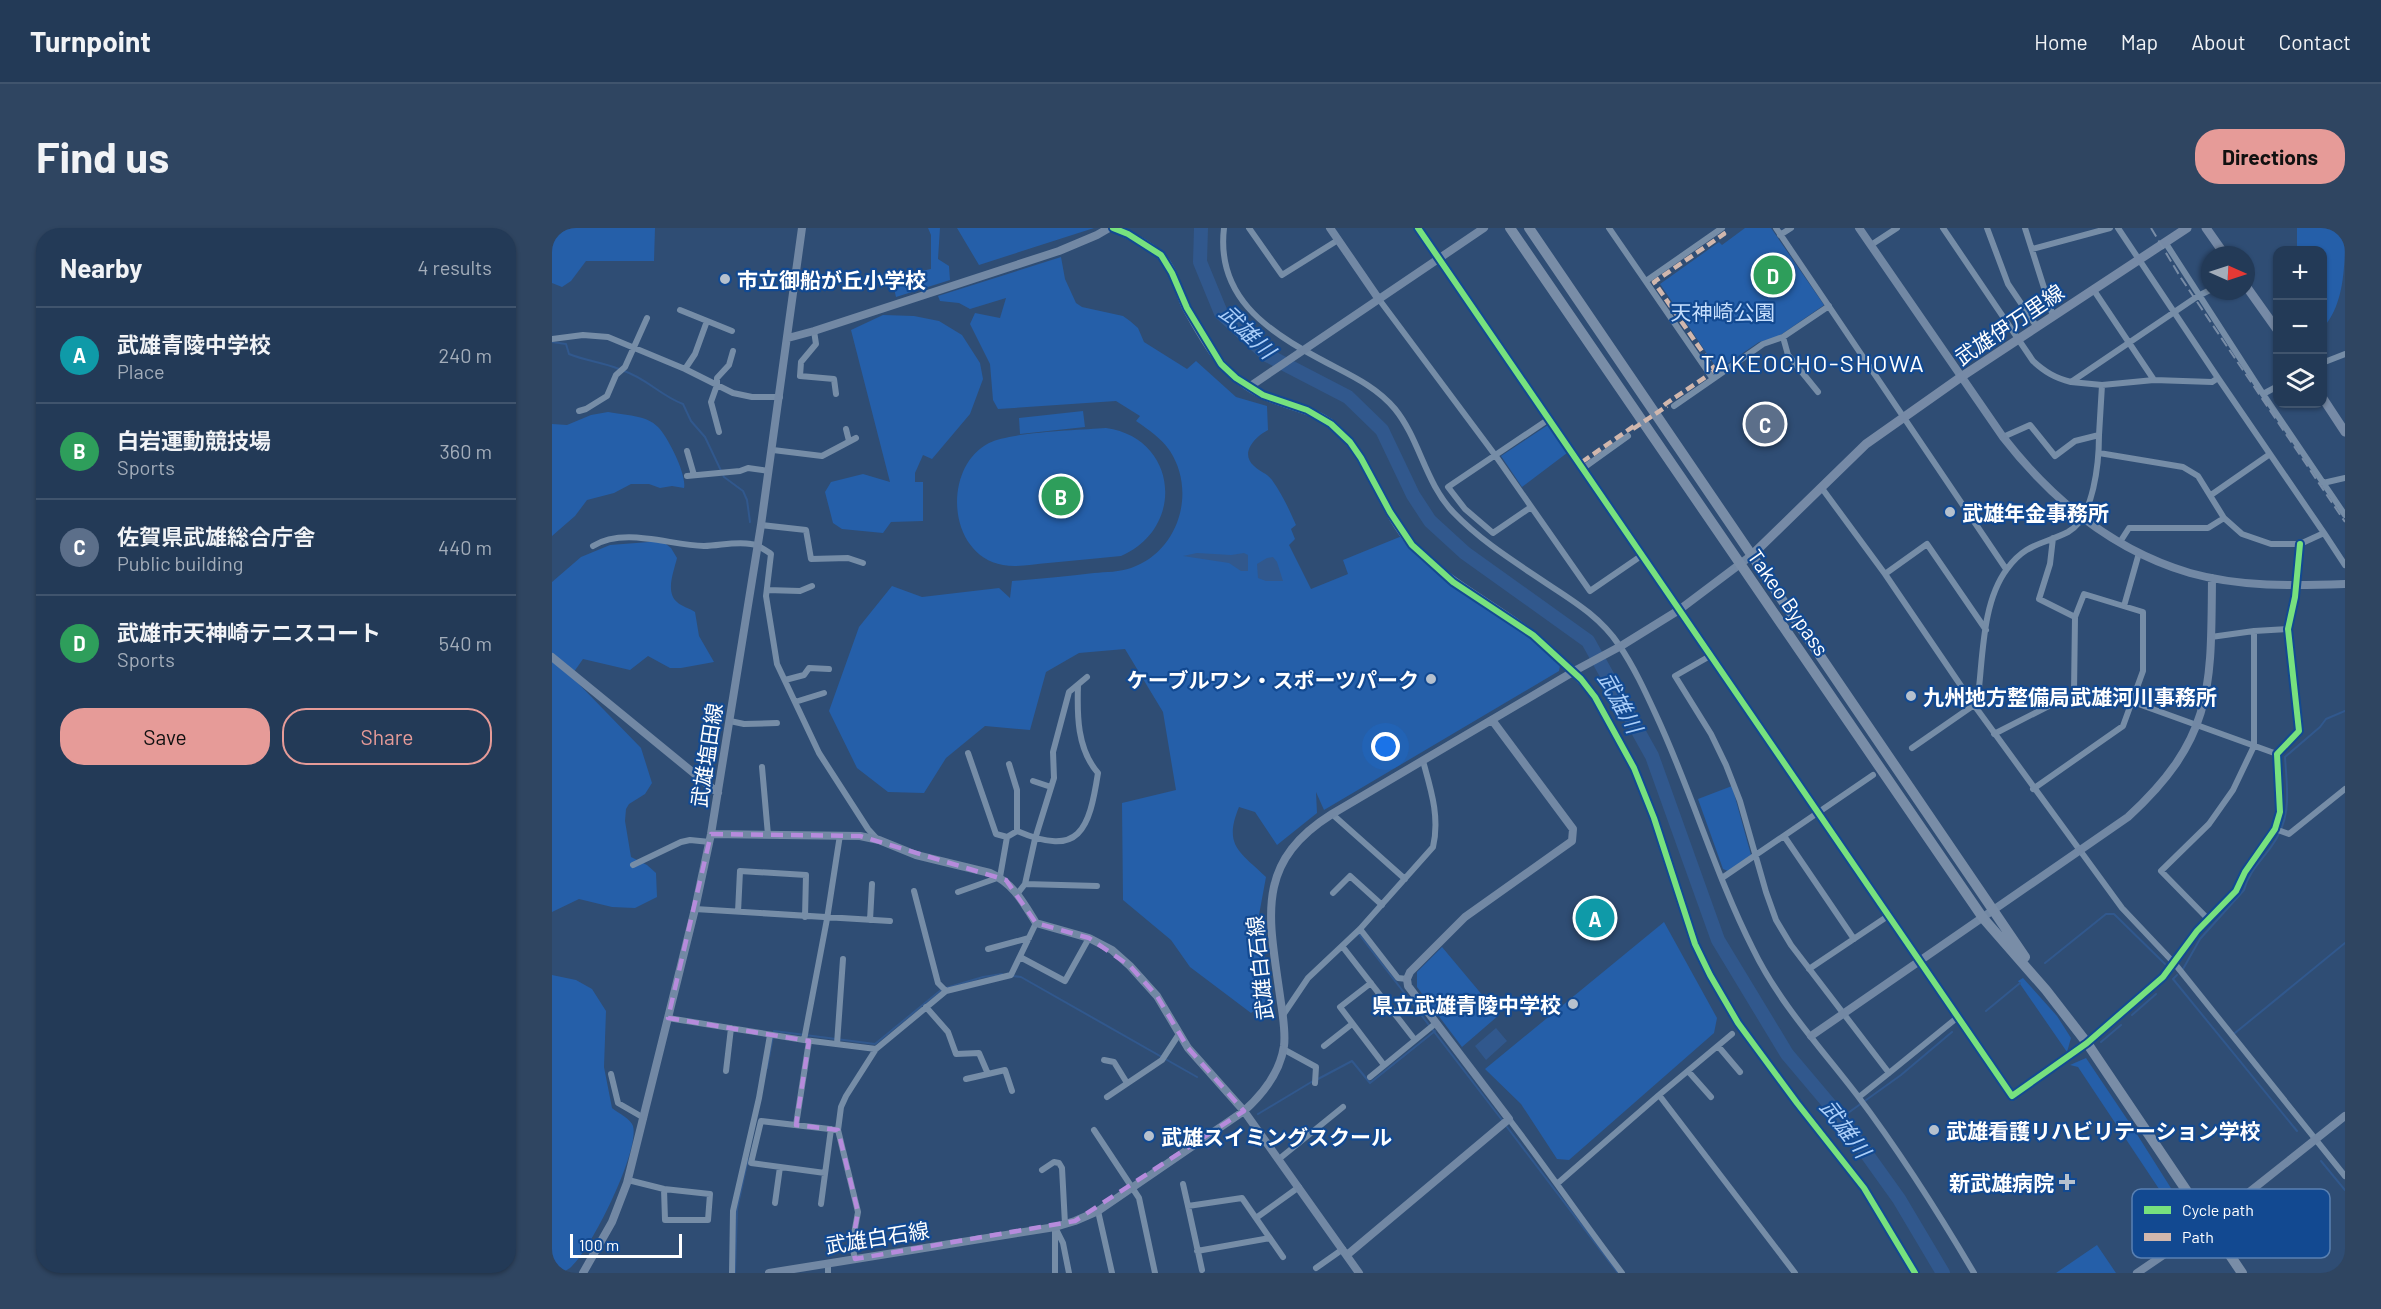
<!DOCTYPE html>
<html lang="en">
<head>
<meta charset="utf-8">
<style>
  :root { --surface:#233a57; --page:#2f4561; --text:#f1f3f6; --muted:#a3adba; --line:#40546d; --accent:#e69b98 }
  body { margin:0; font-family:Barlow,"Noto Sans JP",sans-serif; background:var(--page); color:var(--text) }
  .controls { position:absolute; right:18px; top:18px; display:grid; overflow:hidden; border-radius:12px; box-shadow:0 2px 4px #0004 }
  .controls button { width:54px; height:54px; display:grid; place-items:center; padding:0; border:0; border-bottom:2px solid var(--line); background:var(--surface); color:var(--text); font:30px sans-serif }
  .compass { position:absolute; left:1649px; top:18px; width:54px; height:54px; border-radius:50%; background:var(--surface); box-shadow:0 2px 4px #0004; rotate:93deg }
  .scale { position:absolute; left:18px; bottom:15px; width:112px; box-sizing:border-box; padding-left:6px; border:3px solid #fff; border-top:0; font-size:16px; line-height:21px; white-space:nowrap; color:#fff; -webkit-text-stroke:4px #124991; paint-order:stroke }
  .you { position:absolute; left:834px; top:519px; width:21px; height:21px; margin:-15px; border:4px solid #fff; border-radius:50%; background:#1a73e8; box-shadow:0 0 0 9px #1a73e833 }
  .badge { display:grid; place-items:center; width:39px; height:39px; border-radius:50%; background:var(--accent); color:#fff; font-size:20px; font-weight:700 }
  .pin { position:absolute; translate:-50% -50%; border:3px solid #fff; box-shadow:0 2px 6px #0006 }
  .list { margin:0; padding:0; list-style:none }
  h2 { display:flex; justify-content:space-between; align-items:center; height:78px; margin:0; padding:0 24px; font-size:26px }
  h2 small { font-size:20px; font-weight:400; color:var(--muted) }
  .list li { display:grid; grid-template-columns:39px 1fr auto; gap:18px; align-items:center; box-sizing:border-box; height:96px; padding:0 24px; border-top:2px solid var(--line) }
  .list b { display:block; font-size:22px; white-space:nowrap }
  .list p { margin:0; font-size:20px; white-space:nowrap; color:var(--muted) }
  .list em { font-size:20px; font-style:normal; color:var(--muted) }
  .actions { display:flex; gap:12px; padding:18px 24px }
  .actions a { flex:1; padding:14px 0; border:2px solid var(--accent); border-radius:24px; text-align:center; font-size:21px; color:var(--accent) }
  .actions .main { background:var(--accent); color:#111 }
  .icon { flex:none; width:33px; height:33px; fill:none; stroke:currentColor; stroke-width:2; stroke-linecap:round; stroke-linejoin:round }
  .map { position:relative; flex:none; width:1793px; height:1045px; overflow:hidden; border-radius:24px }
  header { display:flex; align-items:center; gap:36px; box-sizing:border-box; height:84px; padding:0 30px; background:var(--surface); border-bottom:2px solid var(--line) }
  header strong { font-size:28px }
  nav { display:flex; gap:33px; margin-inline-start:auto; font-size:21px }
  .intro { display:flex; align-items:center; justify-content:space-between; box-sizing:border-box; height:144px; padding:0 36px }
  h1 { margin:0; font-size:42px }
  .button { padding:15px 27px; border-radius:24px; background:var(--accent); color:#111; font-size:21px; font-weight:700 }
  main { display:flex; gap:36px; padding:0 36px }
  aside { flex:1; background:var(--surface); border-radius:24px; box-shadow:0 2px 4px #0004 }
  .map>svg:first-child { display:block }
  .green { fill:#255fa9 }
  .water { fill:#31588d }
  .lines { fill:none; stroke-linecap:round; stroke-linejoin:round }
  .stream { stroke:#31588d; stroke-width:2 }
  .river { stroke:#31588d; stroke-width:14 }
  .street-tunnel { stroke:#4e6889; stroke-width:6; stroke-dasharray:6 3; stroke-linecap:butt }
  .street { stroke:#768da7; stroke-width:6 }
  .secondary { stroke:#7288a4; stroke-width:8 }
  .primary { stroke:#768aa6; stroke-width:9 }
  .highway { stroke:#798da7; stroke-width:10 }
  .rail { stroke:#798da7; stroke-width:2; stroke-dasharray:10 4.5; stroke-linecap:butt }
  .quiet { stroke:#d1b7ad; stroke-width:4.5; stroke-dasharray:9 4.5; stroke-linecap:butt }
  .cycleway-casing { stroke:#124991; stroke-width:10 }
  .cycleway { stroke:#77e17e; stroke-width:6 }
  .marked { fill:none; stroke:#b68bdc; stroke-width:4.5; stroke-dasharray:12 8; stroke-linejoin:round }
  .poi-dot { fill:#b6c1ce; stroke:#124991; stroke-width:2 }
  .labels { text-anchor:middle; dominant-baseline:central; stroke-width:4.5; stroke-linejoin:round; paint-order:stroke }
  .poi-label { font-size:21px; font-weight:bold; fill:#fff; stroke:#124991; text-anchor:start }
  .park-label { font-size:21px; fill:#c5defd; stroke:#124991 }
  .street-label { font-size:21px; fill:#fff; stroke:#124991 }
  .water-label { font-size:22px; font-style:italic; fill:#aacef9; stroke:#124991 }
  .quarter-label { font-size:24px; letter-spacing:1.5px; fill:#fff; stroke:#124991 }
  .key { fill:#124991; stroke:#5980b2; stroke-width:1.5 }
  .key-label { font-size:16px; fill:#fff }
</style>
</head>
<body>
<header>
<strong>Turnpoint</strong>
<nav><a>Home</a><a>Map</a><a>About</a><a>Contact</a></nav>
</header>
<div class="intro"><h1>Find us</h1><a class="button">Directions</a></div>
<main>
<aside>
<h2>Nearby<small>4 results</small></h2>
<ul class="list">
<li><span class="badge" style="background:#0f9aa8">A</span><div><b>武雄青陵中学校</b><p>Place</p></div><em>240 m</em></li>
<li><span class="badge" style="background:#2e9e5b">B</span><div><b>白岩運動競技場</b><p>Sports</p></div><em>360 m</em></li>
<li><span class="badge" style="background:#5c6f8a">C</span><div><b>佐賀県武雄総合庁舎</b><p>Public building</p></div><em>440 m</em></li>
<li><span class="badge" style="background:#2e9e5b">D</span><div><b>武雄市天神崎テニスコート</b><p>Sports</p></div><em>540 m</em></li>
</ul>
<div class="actions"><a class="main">Save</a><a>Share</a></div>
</aside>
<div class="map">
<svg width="1793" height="1045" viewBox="0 0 1793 1045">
  <rect width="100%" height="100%" fill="#2f4d74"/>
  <path class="green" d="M0 0H103L102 33H34L19 53 10 59 0 55Z
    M376 0H388L386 31 397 38 398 52 344 69 341 56 355 46 379 41V7Z
    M405 0H542L427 37Z
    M1193 0H1219L1272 77 1224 110 1207 114 1166 142 1108 56 1167 14 1170 17Z
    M1745 0H1793C1793 36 1793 74 1772 99H1770V22H1745Z
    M509 29 513 51 524 75 530 79 571 88 578 93 586 100 592 114 635 141 644 133 684 169 715 178 716 202C704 208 687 225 702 238 708 244 715 245 720 252 730 266 737 281 744 297L739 301 743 311 737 317 759 361 796 346 791 332 850 308 905 360 978 409 1008 438 1007 443 772 582 764 564 765 585 725 617 703 584 687 579C671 618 688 624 714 649L707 687 719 769 699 785 638 739 619 712 571 672 570 575 624 562 611 484 573 421 527 425 494 444 478 502 433 498 394 530 372 565 336 564 305 540 277 483 307 399 340 358 370 369 447 360 458 370 460 353C488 351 515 348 542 345 554 344 568 344 579 340 626 324 645 265 618 223 609 210 597 202 584 193L588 188 564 173 446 181 441 172 438 136 418 96 423 85 448 90 454 70 418 81 407 75 388 73 386 68Z
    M331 87 362 88 387 93 410 107 428 135 431 151 418 186 380 231 371 227 363 245V254H371V293L339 294 331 305 290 301 281 295 273 264 279 254 311 246 338 254 299 102Z
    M531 183 533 199 468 206 467 190Z
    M56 184C72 187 95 187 106 199 116 209 135 247 132 260L120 258 108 260 97 256H79L62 265 35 272 23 288 0 308V196L15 197 39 187Z
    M996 197 1015 225 970 259 949 228Z
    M554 200C626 210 634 300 569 328 545 330 521 333 496 335 481 336 465 340 451 337 395 327 390 239 437 215 458 204 528 202 554 200Z
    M110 313 119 320 125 330C122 343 113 364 125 374 130 379 138 380 143 384L147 408 162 434 129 440H118L96 428 78 442 31 431 19 448 89 520 100 555 93 566 77 576 74 581 73 593 79 629 95 637 104 645 105 669 83 680 60 679 27 671 0 684V354L29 329 58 317Z
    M1180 558 1199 627 1176 643 1171 641 1146 571Z
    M1112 694 1165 790 1162 805 1017 932 1005 931 969 876 933 841Z
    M890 719 947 787 910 819 865 759V744Z
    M0 747 24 752 40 761 54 783 52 839 60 880C66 885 79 891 81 898 88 923 38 1024 18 1040 13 1044 6 1045 0 1045Z
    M1471 750 1505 788 1519 810 1515 824 1466 753Z
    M1534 830 1581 900 1634 984 1630 1001 1623 1007 1627 991 1526 839 1518 837Z
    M1545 1017 1564 1045H1504Z"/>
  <path class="water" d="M645 325 679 327 692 325 696 327V343H689L677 335 631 328Z
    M721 329 725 334 731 353H714L706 350 705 336 715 330Z
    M944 800 955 813 934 832 923 818Z"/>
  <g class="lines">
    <path class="stream" d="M0 114 14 116 17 126C34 133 50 134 67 141
      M72 143C94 150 109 168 131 176L139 193 153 209 172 249 191 263 195 272 198 294
      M807 706 950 892
      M1493 735 1554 686H1562L1613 736
      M1631 741 1648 711 1692 662C1696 645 1709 633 1719 619 1741 589 1735 563 1733 529L1768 499 1774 491 1793 483
      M1625 747 1621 751 1745 903
      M461 748 469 749 645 849
      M394 760 431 749 450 746
      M1434 783 1468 755
      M1580 787 1604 766
      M1683 805 1793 715
      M1549 814 1569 797
      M215 840 222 803 323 816 389 762
      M766 851 800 833 818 855 883 803
      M706 886 761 853
      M1289 890 1349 847 1400 804
      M955 899 1066 1045
      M1769 933 1793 962
      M183 1045 185 981 196 931"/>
    <path class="river" d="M649 0 648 34 669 85 715 127 796 169 830 202 861 267 878 293 913 325 1036 413 1100 528 1166 712 1235 826 1289 890 1347 971 1391 1045"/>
    <path class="street-tunnel" d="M1743 369 1746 344"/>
    <path class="street" d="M672 0C664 67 713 102 766 130 793 145 822 156 843 181 868 212 873 255 902 285 930 314 963 334 997 357 1023 374 1049 390 1067 417 1082 439 1093 463 1104 487 1140 564 1163 646 1201 721 1227 775 1269 820 1305 867 1348 924 1386 984 1422 1045
      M697 0 730 47 786 12
      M866 0 1460 868 1535 815 1611 749 1645 703 1684 663 1693 644 1723 601 1728 584 1725 526 1747 503 1736 401 1743 369
      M1057 0 1161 151 1211 116 1231 109 1277 78
      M1224 0 1454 341
      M1391 0 1481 133C1493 144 1503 150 1519 154L1646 68 1658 62
      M1435 0 1456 56 1485 99
      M1473 0 1501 88
      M1566 0 1666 150
      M1228 7 1239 0
      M1613 14 1711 166 1793 287
      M1319 17 1345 0
      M1480 21 1558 0
      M1094 53 1170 0
      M1541 61 1602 152
      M826 70 943 227 1038 363 1089 328
      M128 82 180 103
      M262 103 264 116 249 134 248 148 282 151 284 166
      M1231 109 1236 127 1266 164
      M0 111 31 107 56 109 133 141 181 165 200 169H228
      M1770 135 1793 126
      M133 141 143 126 155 93
      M1519 154 1550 157 1547 207
      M1711 166 1726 158
      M1122 178 1161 151
      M27 183 34 181 55 168 64 147 73 139 95 90
      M294 201 297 213
      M167 204 159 174 165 157V150L177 137 181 123
      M221 222 270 228 304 210
      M135 223 142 247
      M1547 225 1631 239 1646 248 1672 290 1690 306 1719 316H1748L1772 305 1666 150 1660 154 1602 152 1550 157
      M1030 241 1076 208
      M135 248 188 243 196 240 217 243
      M1771 255 1793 250
      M1269 259 1333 346 1422 477 1570 680 1623 736 1793 948
      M1659 267 1718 226
      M979 279 941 305 913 281 896 259 997 191
      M209 297 254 302 259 331 296 330 311 335
      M1772 305 1793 337
      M1501 310 1498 336 1487 371 1523 389
      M1568 314 1577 300H1656L1672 290
      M41 318C72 299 117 317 152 318 167 318 183 313 199 316 207 317 213 322 219 326L214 368 225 436 267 525 316 601 326 612
      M1746 344 1748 316
      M1333 346 1375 316 1434 402
      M215 362 248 363 260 358
      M1572 378 1587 325
      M1659 409 1702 403 1736 401
      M1158 428 1123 448 1159 506 1174 537 1188 573 1214 664 1224 692 1239 717 1337 845 1406 789
      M1021 445 1043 469 1082 540 1102 590 1143 716 1158 747 1186 795 1245 875 1312 960 1363 1045
      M233 452 252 447 257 440 277 441
      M243 474 272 465
      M178 493 192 496 225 495
      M1442 506 1522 465 1540 463 1556 465 1725 526
      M1360 520 1422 477 1426 469C1431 429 1430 374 1455 341 1474 315 1490 317 1516 304 1542 290 1547 234 1547 207L1523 213 1503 228 1478 197 1451 209
      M457 536 465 562V603
      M210 539 216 607
      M481 553 499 559
      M1481 561 1571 498 1591 443V384L1532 366 1523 389 1522 465
      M780 586 853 651
      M1723 601 1737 606 1793 561
      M1232 608 1302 711
      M455 609 465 603C528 630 537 602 546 545 525 521 525 487 526 457
      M81 637 129 614 138 612 158 614
      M1170 650 1321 547
      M473 656 545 658
      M362 663 386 755 394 763
      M406 664 448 649 455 609 444 606 416 525
      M466 665 473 656 483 611 502 550 501 524 517 464 535 449
      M781 665 798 648 830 677
      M143 681 338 693
      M186 684 188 643 254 647 253 689
      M1656 691 1609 643 1657 596 1681 562 1702 518V403
      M318 692 320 656
      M808 701 846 750 855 751
      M790 718 863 812
      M436 721 477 710
      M468 729 513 753 537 710
      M1257 741 1336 688
      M819 755 788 779 832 837
      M374 779 396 804 404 826 427 825 436 846 453 842 460 863
      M731 787 756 750 808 701 881 619C888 589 879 562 871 533
      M116 790 252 812 275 691 288 607
      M252 812 324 821
      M285 816 291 731
      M772 818 800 796
      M1166 818 1188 844
      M731 821 764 839 763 855
      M552 832 562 834 575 855
      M174 843 179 800
      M1136 843 1159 869
      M59 846 66 875 92 890
      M818 849 884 795
      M414 851 436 846
      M1107 867 1180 806
      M555 869 610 832 627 806
      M1307 869 1337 845
      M957 891C996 942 1031 994 1070 1045
      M244 897 257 813
      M542 902 587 970 603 1045
      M727 931 791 879
      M490 942 502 934 507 935 510 940 513 996
      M273 945 199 935 209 893 286 902
      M76 952 112 961 158 966 156 992H113L112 961
      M1006 955 1107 867 1243 1045
      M631 956 636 978 690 970 731 1029
      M223 975 228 939
      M269 976 279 901
      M636 978 650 1042
      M546 983 560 1045
      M704 990 747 959
      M503 999 511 1015 517 1045
      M645 1023 718 1010
      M303 1031 300 1017 306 984 286 902 289 879 294 868 324 821 394 763 459 747 484 695
      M276 1036V1045
      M764 1040 791 1021
      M180 1045 181 983 207 870 218 807
      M503 1045V1002"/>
    <path class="secondary" d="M561 0C577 7 595 15 608 27 622 39 626 63 634 80 643 96 658 124 671 137 685 153 703 165 723 172 743 180 764 183 781 197 819 229 828 282 861 318 896 355 942 376 981 407 996 418 1008 432 1021 445
      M778 0 826 70
      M1307 0 1451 209C1500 272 1560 322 1638 345 1688 359 1741 358 1793 356
      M236 110 262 103 507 23 545 7 557 0
      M697 159 932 0
      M0 429 166 565
      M159 606 308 608 327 612 364 627 438 645C461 655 471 674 484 695L537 710 560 722 578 738 605 768 636 820 692 883 807 1045
      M1259 808 1576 589C1662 510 1659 459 1660 350
      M795 1027 957 891 856 758 855 751 858 744 913 689 1020 613 1021 601 940 492
      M31 1045 60 994 75 955 143 681 159 606 209 297 250 0
      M217 1045 503 999 523 993 546 983 692 883C711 866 728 844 732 818 734 802 730 783 728 768 717 689 702 635 780 586L1026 441 1069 418 1127 382 1200 327
      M1585 1045 1657 996 1793 888"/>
    <path class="primary" d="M1654 0 1673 27
      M1694 58 1726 103
      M1770 169 1793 204
      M1200 327 1314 216 1409 149 1635 0"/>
    <path class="highway" d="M958 0 1431 690 1494 762 1535 815 1690 1045
      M977 0 1473 729"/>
    <path class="rail" d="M1599 0 1629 50 1793 294"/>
    <path class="quiet" d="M1160 144 1163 142 1102 54 1172 6 1170 3
      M1112 177 1155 148
      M1081 201 1115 178
      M1030 234 1082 198"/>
    <defs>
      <path id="cycleway" d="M561 0 576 6 609 27 620 45 635 80 669 136 684 150 711 167 755 182 779 196 798 214 809 230 838 284 860 317 901 354 981 407 1029 451 1043 469 1082 540 1102 590 1143 716 1158 747 1186 795 1245 875 1312 960 1363 1045
        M866 0 1460 868 1535 815 1611 749 1645 703 1684 663 1693 644 1723 601 1728 584 1725 526 1747 503 1736 401 1743 369 1748 316"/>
    </defs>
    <use href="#cycleway" class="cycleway-casing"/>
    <use href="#cycleway" class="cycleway"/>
  </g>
  <path class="marked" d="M159 606 308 608 454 652 484 695 537 710 578 738 605 768 636 820 692 883 523 993 303 1031 300 1017 306 984 286 902 244 897 257 813 116 790Z"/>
  <g class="poi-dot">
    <circle cx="173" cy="51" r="6"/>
    <circle cx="1398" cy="284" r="6"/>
    <circle cx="879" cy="451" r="6"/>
    <circle cx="1359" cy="468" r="6"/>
    <circle cx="1021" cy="776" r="6"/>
    <circle cx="1382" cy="902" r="6"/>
    <circle cx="597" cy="908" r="6"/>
    <path d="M1512 945h6v6h6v6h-6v6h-6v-6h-6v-6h6z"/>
  </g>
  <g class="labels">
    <g class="poi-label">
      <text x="185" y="51">市立御船が丘小学校</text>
      <text x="1410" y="284">武雄年金事務所</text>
      <text x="867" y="451" text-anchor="end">ケーブルワン・スポーツパーク</text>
      <text x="1371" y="468">九州地方整備局武雄河川事務所</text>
      <text x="1009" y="776" text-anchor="end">県立武雄青陵中学校</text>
      <text x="1394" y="902">武雄看護リハビリテーション学校</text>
      <text x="609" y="908">武雄スイミングスクール</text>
      <text x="1502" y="954" text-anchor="end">新武雄病院</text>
    </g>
    <g class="park-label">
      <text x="1171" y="83">天神崎公園</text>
    </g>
    <g class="street-label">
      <text transform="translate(1457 96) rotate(-34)">武雄伊万里線</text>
      <text transform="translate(1237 374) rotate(55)">Takeo Bypass</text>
      <text transform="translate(154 527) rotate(-81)">武雄塩田線</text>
      <text transform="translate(707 740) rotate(-96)">武雄白石線</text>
      <text transform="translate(325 1009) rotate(-9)">武雄白石線</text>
    </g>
    <g class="water-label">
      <text transform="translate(696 103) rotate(44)">武雄川</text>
      <text transform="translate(1069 474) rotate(61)">武雄川</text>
      <text transform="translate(1294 900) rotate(53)">武雄川</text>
    </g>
    <g class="quarter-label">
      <text x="1261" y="134">TAKEOCHO-SHOWA</text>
    </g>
  </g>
  <rect x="1580" y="961" width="198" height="69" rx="9" class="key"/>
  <rect x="1592" y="978" width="27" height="8" fill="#77e17e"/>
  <rect x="1592" y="1005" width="27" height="8" fill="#d1b7ad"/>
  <g class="key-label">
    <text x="1630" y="988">Cycle path</text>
    <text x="1630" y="1015">Path</text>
  </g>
</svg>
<div class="controls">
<button>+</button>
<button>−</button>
<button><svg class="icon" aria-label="layers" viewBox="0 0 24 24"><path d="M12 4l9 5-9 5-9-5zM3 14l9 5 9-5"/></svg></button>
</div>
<svg class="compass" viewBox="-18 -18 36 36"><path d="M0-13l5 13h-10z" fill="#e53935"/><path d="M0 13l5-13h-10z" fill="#a3adba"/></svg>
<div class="scale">100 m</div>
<div class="you"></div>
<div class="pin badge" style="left:1043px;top:690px;background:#0f9aa8">A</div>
<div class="pin badge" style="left:509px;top:268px;background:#2e9e5b">B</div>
<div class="pin badge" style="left:1213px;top:196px;background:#5c6f8a">C</div>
<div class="pin badge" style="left:1221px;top:47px;background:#2e9e5b">D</div>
</div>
</main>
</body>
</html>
